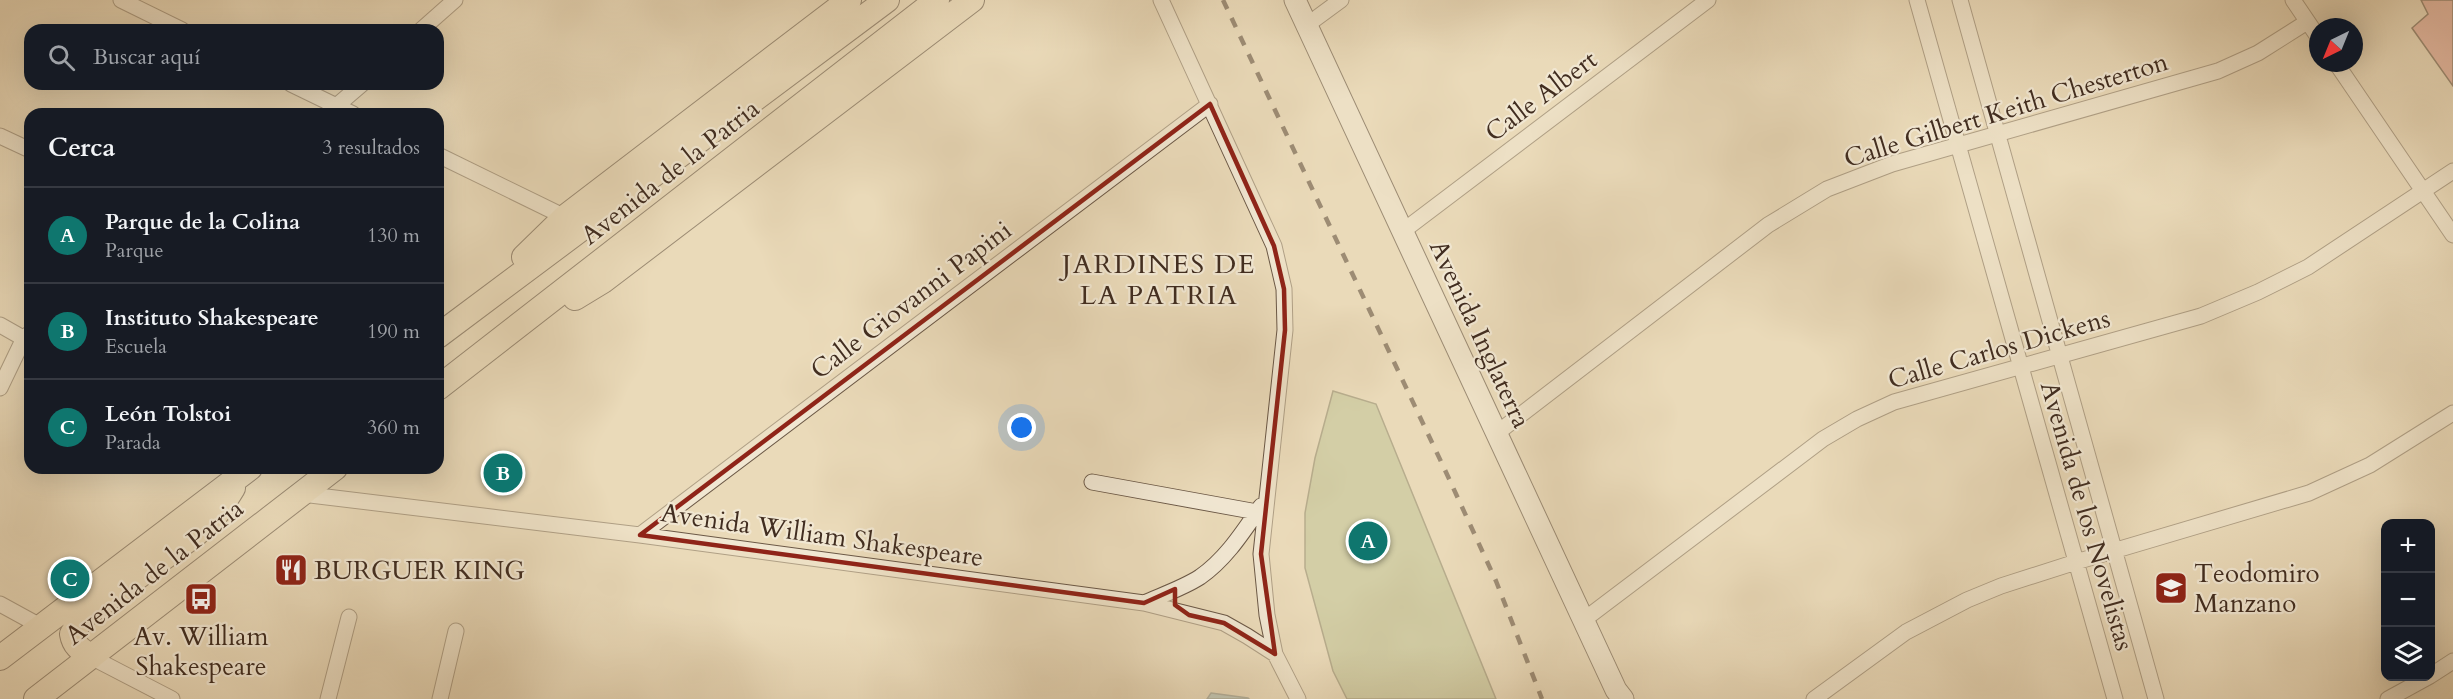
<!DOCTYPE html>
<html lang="es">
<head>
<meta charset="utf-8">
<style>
  :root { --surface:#171b24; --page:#20242c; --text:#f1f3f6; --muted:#9ea1a6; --line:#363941; --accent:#0f766e }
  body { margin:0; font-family:Cardo,serif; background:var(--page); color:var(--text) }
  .controls { position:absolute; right:18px; bottom:18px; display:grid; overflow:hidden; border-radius:12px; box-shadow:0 6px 24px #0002 }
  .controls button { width:54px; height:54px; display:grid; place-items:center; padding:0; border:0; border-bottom:2px solid var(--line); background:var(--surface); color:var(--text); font:30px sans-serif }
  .compass { position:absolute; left:2309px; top:18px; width:54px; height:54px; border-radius:50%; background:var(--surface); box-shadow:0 6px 24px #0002; rotate:223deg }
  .you { position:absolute; left:1022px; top:428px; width:21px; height:21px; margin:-15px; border:4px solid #fff; border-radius:50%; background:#1a73e8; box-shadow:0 0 0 9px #1a73e833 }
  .badge { display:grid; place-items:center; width:39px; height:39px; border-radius:50%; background:var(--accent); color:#fff; font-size:20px; font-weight:700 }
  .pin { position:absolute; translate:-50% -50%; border:3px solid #fff; box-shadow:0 2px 6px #0006 }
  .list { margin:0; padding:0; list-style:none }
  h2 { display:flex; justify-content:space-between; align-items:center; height:78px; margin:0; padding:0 24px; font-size:26px }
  h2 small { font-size:20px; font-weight:400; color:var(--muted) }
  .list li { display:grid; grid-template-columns:39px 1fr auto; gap:18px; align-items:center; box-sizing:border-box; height:96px; padding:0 24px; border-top:2px solid var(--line) }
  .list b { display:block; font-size:22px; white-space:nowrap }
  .list p { margin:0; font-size:20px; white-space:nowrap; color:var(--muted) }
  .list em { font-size:20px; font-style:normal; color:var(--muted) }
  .icon { flex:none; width:33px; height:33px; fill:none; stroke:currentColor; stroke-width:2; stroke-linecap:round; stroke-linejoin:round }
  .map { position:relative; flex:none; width:2453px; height:699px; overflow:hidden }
  .search { position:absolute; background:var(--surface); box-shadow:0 6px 24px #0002; left:24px; top:24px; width:420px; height:66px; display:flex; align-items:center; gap:15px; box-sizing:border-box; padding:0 21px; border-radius:18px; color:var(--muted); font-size:22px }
  .panel { position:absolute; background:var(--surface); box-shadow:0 6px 24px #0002; left:24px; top:108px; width:420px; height:366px; border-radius:18px }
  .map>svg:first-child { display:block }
  .green { fill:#b8bf8f; stroke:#7c7658; stroke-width:1.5 }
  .water { fill:#9bb8b8; stroke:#77807b; stroke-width:1.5 }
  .building { fill:#e09288; stroke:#412d20; stroke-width:1.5 }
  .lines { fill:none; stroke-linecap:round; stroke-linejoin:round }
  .street-casing { stroke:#6b5846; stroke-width:17 }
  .secondary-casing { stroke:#412d20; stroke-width:23 }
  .primary-casing { stroke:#412d20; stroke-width:26 }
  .street { stroke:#f1e7d2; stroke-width:15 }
  .secondary { stroke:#f1e7d2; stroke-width:21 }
  .primary { stroke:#eadab9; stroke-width:24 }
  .rail { stroke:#412d20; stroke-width:4.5; stroke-dasharray:10 10; stroke-linecap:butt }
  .marked { fill:none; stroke:#8f2418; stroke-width:4.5; stroke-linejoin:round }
  .labels { text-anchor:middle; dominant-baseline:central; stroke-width:4.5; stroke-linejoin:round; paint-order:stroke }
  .street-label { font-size:26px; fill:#412d20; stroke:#f1e7d2 }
  .poi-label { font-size:26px; fill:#412d20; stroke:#f1e7d2; text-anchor:start }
  .neighbourhood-label { font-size:27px; letter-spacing:1.5px; fill:#412d20; stroke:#f1e7d2 }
</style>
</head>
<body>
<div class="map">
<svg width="2453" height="699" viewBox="0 0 2453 699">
  <rect width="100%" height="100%" fill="#eadab9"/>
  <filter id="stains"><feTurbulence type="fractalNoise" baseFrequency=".00333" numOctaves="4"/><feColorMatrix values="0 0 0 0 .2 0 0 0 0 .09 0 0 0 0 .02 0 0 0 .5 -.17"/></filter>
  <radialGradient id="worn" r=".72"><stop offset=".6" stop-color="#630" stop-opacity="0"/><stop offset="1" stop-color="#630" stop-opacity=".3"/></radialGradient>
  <path class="green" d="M1333 391 1376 404 1496 699H1347L1333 671 1305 568V513L1315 458Z"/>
  <path class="water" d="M1211 693 1248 698 1249 699H1207Z"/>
  <path class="building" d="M2421 0H2453V86L2412 28 2428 14Z"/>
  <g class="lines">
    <defs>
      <path id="street" d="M121 0 182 30
        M1161 0 1274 246 1284 289 1285 330 1261 554 1267 615 1275 654
        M1917 0 2115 699
        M1960 0 2156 699
        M2293 0 2318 37
        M1307 25 1341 0
        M421 30 455 0
        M2336 63 2453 235
        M291 84 353 114
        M327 114 362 84
        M0 136 30 150
        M438 155 565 217
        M1403 231 1708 0
        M0 325 30 342
        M0 388 24 338 30 333
        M1497 433 1768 225 1827 189 1892 164 2218 71 2258 53 2307 22
        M1092 482 1257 512
        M302 494 640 535 1144 603 1224 623 1247 636 1275 654 1298 699
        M640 535 1210 104
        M1144 603C1162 595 1183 588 1200 577 1226 559 1243 532 1261 506
        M0 604 42 627
        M1585 619 1823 439 1857 419 1894 402 2201 316 2258 292 2308 267 2453 171
        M91 657 172 699
        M2430 676 2453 661
        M328 699 349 617
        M440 699 456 631
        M1814 699 1906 632 1967 600 2001 586 2076 562 2309 493 2370 465 2453 413
        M2388 699 2430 676"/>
      <path id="secondary" d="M1295 0 1616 690 1623 699"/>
      <path id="primary" d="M524 257 565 217 849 0
        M575 298 603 281 972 0
        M438 336 887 0
        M438 388 937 0
        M91 657C81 650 74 646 72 634L83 617 196 534 218 512 233 488
        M0 658 250 468
        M36 699 335 468"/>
    </defs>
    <use href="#street" class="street-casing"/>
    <use href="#secondary" class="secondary-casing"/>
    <use href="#primary" class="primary-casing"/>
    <use href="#street" class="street"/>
    <use href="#secondary" class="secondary"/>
    <use href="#primary" class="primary"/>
    <path class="rail" d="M1223 0 1445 470 1496 581 1542 699"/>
  </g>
  <path d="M0 0H2453V699H0ZM1210 104 1274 246 1284 289 1285 330 1261 554 1275 654 1224 623 1189 615 1175 605V589L1144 603 640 535Z" fill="#eadab9" fill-opacity=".55" fill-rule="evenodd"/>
  <path class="marked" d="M1210 104 1274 246 1284 289 1285 330 1261 554 1275 654 1224 623 1189 615 1175 605V589L1144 603 640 535Z"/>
  <defs>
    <symbol id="restaurant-square" viewBox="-11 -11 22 22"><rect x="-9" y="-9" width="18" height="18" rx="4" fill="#8f2418" stroke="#f1e7d2"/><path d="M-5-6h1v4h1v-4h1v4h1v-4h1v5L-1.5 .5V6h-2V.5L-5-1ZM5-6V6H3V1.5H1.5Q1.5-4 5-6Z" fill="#fff"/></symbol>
    <symbol id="school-square" viewBox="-11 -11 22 22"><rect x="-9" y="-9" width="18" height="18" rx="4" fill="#8f2418" stroke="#f1e7d2"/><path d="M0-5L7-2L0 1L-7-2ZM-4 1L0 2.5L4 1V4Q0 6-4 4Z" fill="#fff"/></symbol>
    <symbol id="bus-square" viewBox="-11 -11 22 22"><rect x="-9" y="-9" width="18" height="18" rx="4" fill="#8f2418" stroke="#f1e7d2"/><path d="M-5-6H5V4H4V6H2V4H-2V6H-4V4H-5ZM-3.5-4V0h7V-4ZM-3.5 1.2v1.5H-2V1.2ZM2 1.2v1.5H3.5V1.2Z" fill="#fff"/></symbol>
  </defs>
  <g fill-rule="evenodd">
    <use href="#restaurant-square" x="272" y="551" width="38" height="38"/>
    <use href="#school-square" x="2152" y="569" width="38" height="38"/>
    <use href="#bus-square" x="182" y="580" width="38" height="38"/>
  </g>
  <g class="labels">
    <g class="street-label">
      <text transform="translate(1541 96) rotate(-37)">Calle Albert</text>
      <text transform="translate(2006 110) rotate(-17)">Calle Gilbert Keith Chesterton</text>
      <text transform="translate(670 172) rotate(-38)">Avenida de la Patria</text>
      <text transform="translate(911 300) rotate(-37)">Calle Giovanni Papini</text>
      <text transform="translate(1480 334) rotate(65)">Avenida Inglaterra</text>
      <text transform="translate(1999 349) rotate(-16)">Calle Carlos Dickens</text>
      <text transform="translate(2087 516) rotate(74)">Avenida de los Novelistas</text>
      <text transform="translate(822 535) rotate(8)">Avenida William Shakespeare</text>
      <text transform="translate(154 572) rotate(-38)">Avenida de la Patria</text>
    </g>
    <g class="poi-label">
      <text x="314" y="570">BURGUER KING</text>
      <text x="2194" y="573">Teodomiro<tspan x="2194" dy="30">Manzano</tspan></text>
      <text x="201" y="636" text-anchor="middle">Av. William<tspan x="201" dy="30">Shakespeare</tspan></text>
    </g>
    <g class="neighbourhood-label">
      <text x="1159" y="264">JARDINES DE<tspan x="1159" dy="31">LA PATRIA</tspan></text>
    </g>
  </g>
  <rect width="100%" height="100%" filter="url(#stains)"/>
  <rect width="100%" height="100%" fill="url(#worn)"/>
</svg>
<div class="controls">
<button>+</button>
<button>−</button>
<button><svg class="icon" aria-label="layers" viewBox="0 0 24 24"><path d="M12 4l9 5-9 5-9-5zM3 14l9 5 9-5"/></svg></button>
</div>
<svg class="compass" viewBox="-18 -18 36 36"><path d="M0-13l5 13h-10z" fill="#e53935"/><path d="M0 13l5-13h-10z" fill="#9ea1a6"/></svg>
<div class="you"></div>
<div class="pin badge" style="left:1368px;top:541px">A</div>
<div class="pin badge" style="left:503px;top:473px">B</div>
<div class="pin badge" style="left:70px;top:579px">C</div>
<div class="search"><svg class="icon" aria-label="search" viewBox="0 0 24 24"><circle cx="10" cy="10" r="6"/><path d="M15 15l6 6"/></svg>Buscar aquí</div>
<section class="panel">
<h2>Cerca<small>3 resultados</small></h2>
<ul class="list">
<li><span class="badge">A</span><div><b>Parque de la Colina</b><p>Parque</p></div><em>130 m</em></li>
<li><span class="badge">B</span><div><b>Instituto Shakespeare</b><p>Escuela</p></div><em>190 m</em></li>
<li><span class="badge">C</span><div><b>León Tolstoi</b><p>Parada</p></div><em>360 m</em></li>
</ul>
</section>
</div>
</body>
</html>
